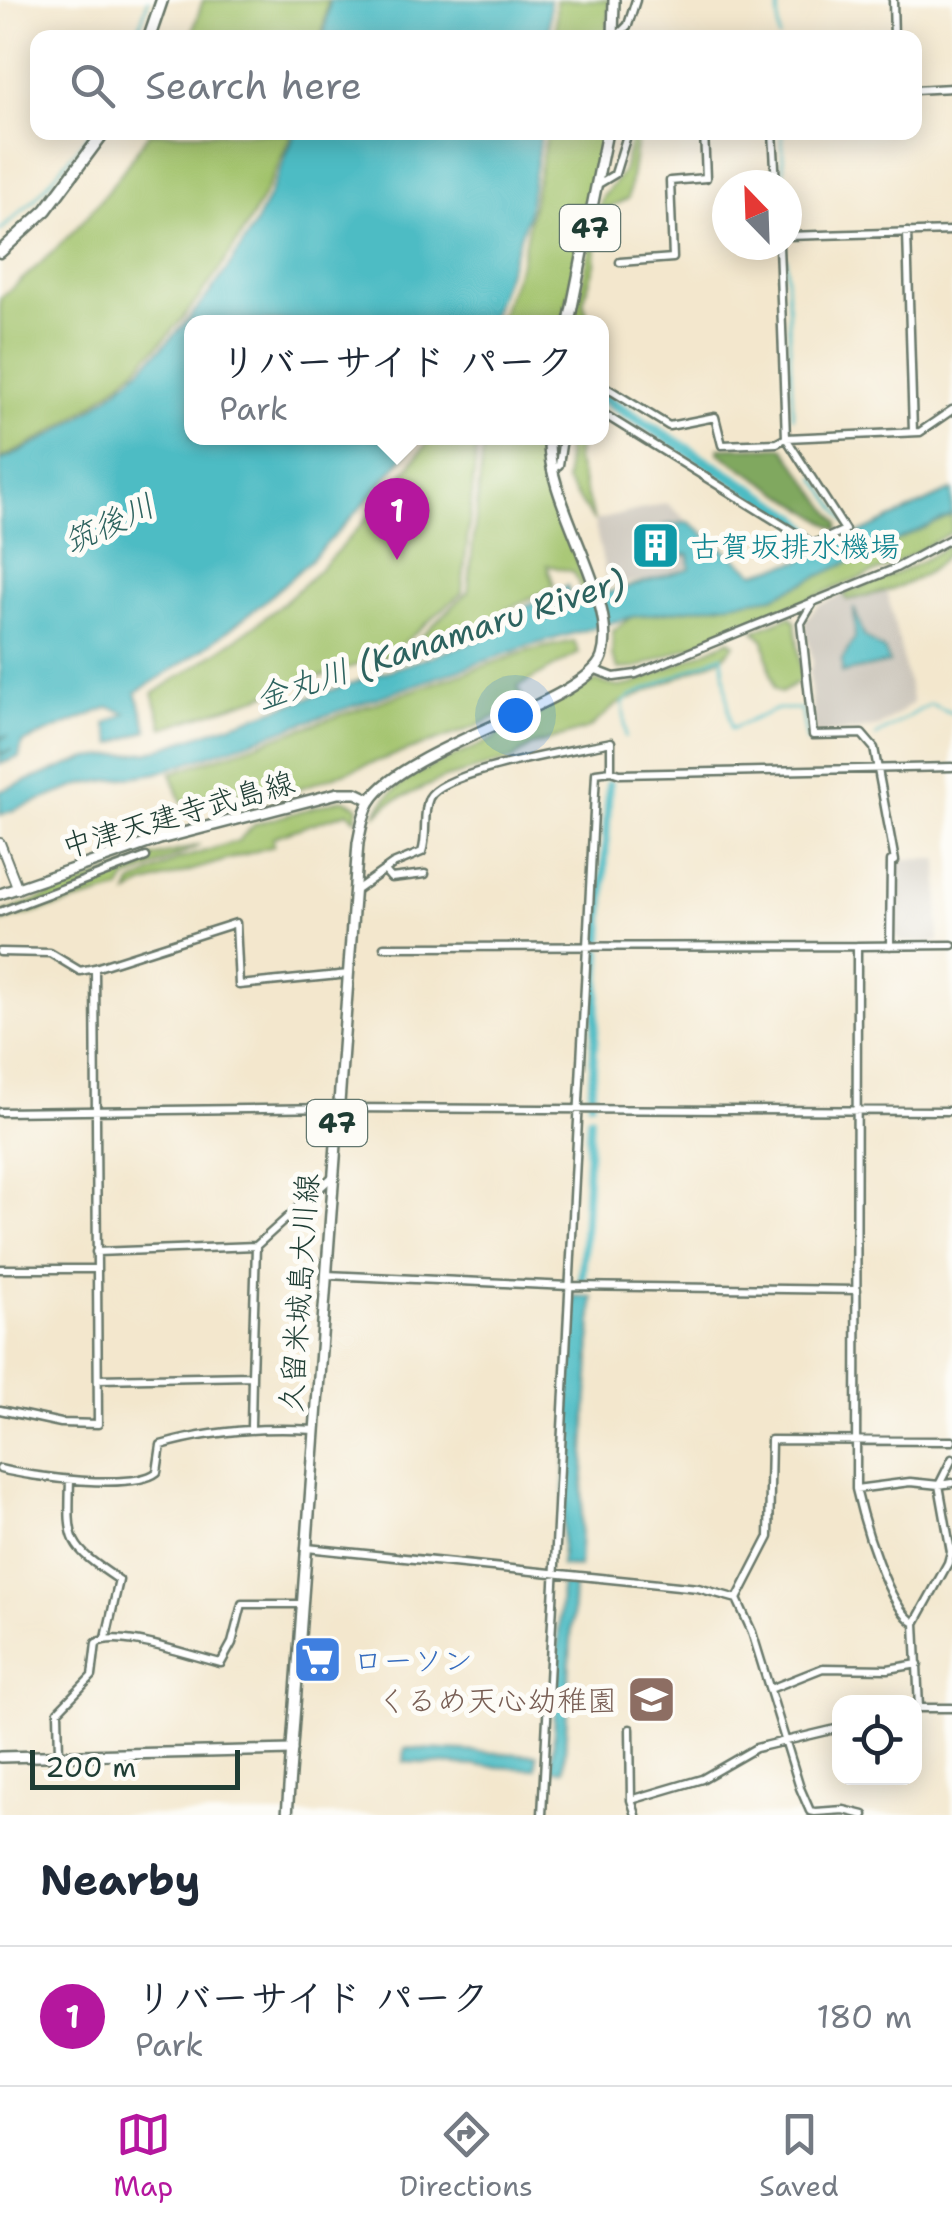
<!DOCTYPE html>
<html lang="en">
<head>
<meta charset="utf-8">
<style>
  :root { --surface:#fff; --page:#f2f2f3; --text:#1f2937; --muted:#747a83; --line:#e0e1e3; --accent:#b5179e }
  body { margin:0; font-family:"Shantell Sans","Klee One",sans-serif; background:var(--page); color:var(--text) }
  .controls { position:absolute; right:30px; bottom:30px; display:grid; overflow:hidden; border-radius:20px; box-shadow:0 5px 25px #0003 }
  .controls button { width:90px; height:90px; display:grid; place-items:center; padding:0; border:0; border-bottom:2px solid var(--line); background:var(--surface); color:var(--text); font:50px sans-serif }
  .compass { position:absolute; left:712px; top:170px; width:90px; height:90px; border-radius:50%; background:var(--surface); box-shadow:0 5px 25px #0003; rotate:337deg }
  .scale { position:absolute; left:30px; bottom:25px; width:210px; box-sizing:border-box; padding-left:10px; border:5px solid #1f3d34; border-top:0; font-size:28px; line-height:35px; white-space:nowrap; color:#1f3d34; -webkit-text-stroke:8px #fdfcf7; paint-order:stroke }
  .you { position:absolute; left:515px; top:715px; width:35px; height:35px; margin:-25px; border:8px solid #fff; border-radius:50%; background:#1a73e8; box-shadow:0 0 0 15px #1a73e833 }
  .badge { display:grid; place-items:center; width:65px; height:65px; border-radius:50%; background:var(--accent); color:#fff; font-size:32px; font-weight:700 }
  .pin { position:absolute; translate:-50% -82px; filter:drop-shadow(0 2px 5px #0008) }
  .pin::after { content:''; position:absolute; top:52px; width:35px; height:30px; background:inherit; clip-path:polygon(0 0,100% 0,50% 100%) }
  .popup { position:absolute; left:184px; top:315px; width:425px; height:130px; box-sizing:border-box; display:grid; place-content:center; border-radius:20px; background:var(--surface); filter:drop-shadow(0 2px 8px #0005); font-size:32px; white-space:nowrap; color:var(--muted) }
  .popup b { font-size:38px; color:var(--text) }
  .popup::after { content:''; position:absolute; left:50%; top:100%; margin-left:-20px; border:20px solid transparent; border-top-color:var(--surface) }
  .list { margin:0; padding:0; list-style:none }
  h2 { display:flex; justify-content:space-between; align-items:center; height:130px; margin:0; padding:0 40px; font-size:42px }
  h2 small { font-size:32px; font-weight:400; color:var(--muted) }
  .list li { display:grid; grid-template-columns:65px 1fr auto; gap:30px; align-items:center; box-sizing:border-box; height:140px; padding:0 40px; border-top:2px solid var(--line) }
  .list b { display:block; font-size:38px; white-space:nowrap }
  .list p { margin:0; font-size:32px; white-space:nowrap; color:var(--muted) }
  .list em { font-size:32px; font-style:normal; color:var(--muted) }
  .icon { flex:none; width:55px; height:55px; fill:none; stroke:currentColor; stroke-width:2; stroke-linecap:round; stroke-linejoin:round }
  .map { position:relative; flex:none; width:952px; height:1815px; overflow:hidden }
  .search { position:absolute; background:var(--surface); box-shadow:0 5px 25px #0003; left:30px; right:30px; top:30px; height:110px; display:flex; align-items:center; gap:25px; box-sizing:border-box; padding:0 35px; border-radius:20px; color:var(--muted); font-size:38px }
  .sheet { height:270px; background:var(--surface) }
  nav { display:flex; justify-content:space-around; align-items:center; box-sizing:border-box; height:140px; border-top:2px solid var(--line); background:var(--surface); font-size:28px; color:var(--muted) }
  nav a { display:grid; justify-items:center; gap:5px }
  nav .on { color:var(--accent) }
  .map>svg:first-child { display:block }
  .industrial { fill:#c9c3b8 }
  .green { fill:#a1c26a; stroke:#60804f; stroke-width:2.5 }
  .forest { fill:#80a85e; stroke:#507249; stroke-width:2.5 }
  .water { fill:#4dbcc4; stroke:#367c7c; stroke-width:2.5 }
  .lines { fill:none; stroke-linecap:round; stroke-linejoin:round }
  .stream { stroke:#4dbcc4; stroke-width:2.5 }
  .canal { stroke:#4dbcc4; stroke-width:8 }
  .river { stroke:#4dbcc4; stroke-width:12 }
  .minor-casing { stroke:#69786a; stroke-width:11 }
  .tertiary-casing { stroke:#69786a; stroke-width:12 }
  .secondary-casing { stroke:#69786a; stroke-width:14 }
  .primary-casing { stroke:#69786a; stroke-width:14 }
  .trunk-casing { stroke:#69786a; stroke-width:15 }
  .minor { stroke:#fff; stroke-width:6 }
  .tertiary { stroke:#fff; stroke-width:8 }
  .secondary { stroke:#fff; stroke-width:9 }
  .primary { stroke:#fff; stroke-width:9 }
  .trunk { stroke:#fff; stroke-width:10 }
  .labels { text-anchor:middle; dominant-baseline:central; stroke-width:10; stroke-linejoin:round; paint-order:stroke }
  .shield { fill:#fdfcf7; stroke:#62766e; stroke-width:2.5 }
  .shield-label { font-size:28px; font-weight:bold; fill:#1f3d34 }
  .culture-label { font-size:30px; fill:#0d838f; stroke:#fdfcf7; text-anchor:start }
  .street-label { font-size:30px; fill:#1f3d34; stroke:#fdfcf7 }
  .shop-label { font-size:30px; fill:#366cbe; stroke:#fdfcf7; text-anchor:start }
  .education-label { font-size:30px; fill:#785e54; stroke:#fdfcf7; text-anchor:end }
  .water-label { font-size:32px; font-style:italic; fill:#2d635f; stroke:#fdfcf7 }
</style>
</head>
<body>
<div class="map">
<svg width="952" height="1815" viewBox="0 0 952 1815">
  <rect width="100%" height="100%" fill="#fdfcf7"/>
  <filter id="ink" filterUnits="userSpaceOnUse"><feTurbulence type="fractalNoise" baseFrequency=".01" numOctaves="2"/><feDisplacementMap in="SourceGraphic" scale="20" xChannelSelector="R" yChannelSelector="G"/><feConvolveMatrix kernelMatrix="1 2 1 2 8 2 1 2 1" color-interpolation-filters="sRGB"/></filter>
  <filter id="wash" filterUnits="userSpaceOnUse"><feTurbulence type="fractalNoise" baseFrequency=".0048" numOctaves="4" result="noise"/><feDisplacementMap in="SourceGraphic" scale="40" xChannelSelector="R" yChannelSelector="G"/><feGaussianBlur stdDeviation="2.25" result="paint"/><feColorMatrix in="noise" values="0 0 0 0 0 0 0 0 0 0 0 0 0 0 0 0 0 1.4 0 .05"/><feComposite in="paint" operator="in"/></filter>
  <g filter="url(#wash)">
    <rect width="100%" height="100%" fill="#f3e7cd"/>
    <path class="industrial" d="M667 503 689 522H675V557L689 554 693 564 663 577 608 586 594 521Z
      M887 592 913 703 879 727 815 735 809 672 813 663 804 621 819 605 844 594 847 600Z
      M899 859H939V942H901L892 931 893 876Z"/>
    <path class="green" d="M203 0H328L322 37H191Z
      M556 0H610L608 37 556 38Z
      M149 133H292C237 270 139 398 0 459V298C68 243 101 205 149 133Z
      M547 133H603L598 171 563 322H498L521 261Z
      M632 133H638L628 199 609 208 596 239 595 264 583 302 590 322H573L602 198 623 172Z
      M431 438H478L462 593 391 654 163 728 153 694C185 672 219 652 250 629 322 576 378 508 431 438Z
      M484 438H543V480H548L589 592 583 594 574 572 547 565 554 586 504 611 479 633 395 661 468 592Z
      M566 438H580L576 460 594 521 566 482Z
      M952 515V532L893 565 637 668 618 669 612 656 613 631 631 617 773 597Z
      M947 546 951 547C932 582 883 593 847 600L844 594 912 567Z
      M790 616 795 621 802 680 781 693 774 689 764 640 754 631Z
      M730 640 735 644 723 657 616 705 590 728 531 746 512 760 445 778 389 803 375 816C397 770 456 760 498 736L497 730C519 711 567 698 595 681L618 687 634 684Z
      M574 641 579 653 518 687 524 702 475 727 243 808 236 789 182 803 171 773 528 651Z
      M343 799 358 806 356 819 348 812 273 837V846L143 885 128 894 132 884 177 860 238 841 255 824Z
      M200 845 126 880 120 890 0 922V914L153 857Z"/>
    <path class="forest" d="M783 447 839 523 838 530 719 453V448Z"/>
    <path class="water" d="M330 0H550L549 37H324Z
      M295 133H541L527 217 490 322H192V438H418C340 541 248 627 136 692L148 730 113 744 106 724 126 713 109 707 22 743 19 757 0 764V755L13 750 0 753V739L8 736 0 737V461C104 419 201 321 255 224 271 195 283 163 295 133Z
      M952 490V515L773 597 631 617 526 647 157 773 84 784 0 815V791L88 758 150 752 482 639 502 619 567 586 569 592 559 599 567 605 690 568 689 554 674 557 663 526 689 522 755 573 800 561Z
      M854 608 864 636 885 651 889 663 842 673V660L855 638Z
      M574 1296 593 1297 579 1567 561 1566Z
      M561 1585H574L564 1770H552Z
      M405 1748 537 1755 536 1769 404 1762Z"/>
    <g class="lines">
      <path class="stream" d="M778 0 779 38
        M136 38 148 0
        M782 132 784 185
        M0 231 35 199 91 132
        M786 257 793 417
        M815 477 847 523
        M876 736 930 704 952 713
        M626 737 623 703 631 696 722 655 731 729 777 709H801L807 742"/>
      <path class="canal" d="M601 940 609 784
        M591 1102 600 952
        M582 1280 590 1118"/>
      <path class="river" d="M602 397 795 517 816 540"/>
    </g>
  </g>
  <g filter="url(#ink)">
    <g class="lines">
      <defs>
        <path id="minor" d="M893 0 894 38
          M615 38 628 25 636 0
          M914 90 952 88
          M773 132 776 185
          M600 183 615 174 628 132
          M907 232 913 432
          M787 236 952 231
          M779 245 786 438 920 432 952 410
          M620 262 673 258 670 181 706 178 704 132
          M602 385 669 426 715 417 722 445 777 443 786 438 845 530 813 544 602 413
          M551 470 559 465 563 438
          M814 601 801 623 813 735 862 734 874 748 895 861H891L890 946
          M596 670 614 677 636 674 894 569 952 538
          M386 872 391 878 425 874
          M355 891 393 864 422 852C428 835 422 814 429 798 443 770 577 750 611 742V771L620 774 952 767
          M0 912 146 857
          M384 947 857 946
          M0 952 50 953 80 971 95 968 98 1424 61 1423 0 1410
          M95 968 236 923 239 985 349 974
          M0 1112 339 1108 952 1111
          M96 1252 256 1246
          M0 1269H97
          M326 1275 570 1286 857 1290
          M252 1376 256 1246 331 1178
          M98 1379 252 1376 251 1426
          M0 1469C31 1477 134 1491 157 1472L161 1445C212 1430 262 1427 315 1430
          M70 1480C68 1543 67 1545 119 1580L106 1638
          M856 1489 910 1482 939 1485 952 1459
          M307 1548 698 1588 737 1599 752 1632 800 1788 810 1811 815 1812
          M737 1599 769 1537 771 1440 952 1441
          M915 1623C888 1609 863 1519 856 1489L857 946 952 945
          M770 1689 823 1668 888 1669 918 1664
          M916 1708H952
          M919 1708 915 1623 948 1563 951 1552 939 1485 952 1483
          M630 1729 631 1800
          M59 1755 58 1711 92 1676 96 1643C119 1629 193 1657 221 1663L232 1643 242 1604H303
          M815 1812 844 1810 864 1815
          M542 1815 596 773 611 771
          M636 1815 631 1800 702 1779 756 1748 840 1728"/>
        <path id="tertiary" d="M0 843 18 889"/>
        <path id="secondary" d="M0 894 160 839 338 793H356L371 800
          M0 1757 292 1750"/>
        <path id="primary" d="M613 38 614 0
          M569 322 607 132
          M287 1815 358 843C361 829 363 812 371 800 407 746 587 702 602 657 620 600 546 504 549 438"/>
        <path id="trunk" d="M149 38 162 0
          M0 252 46 210 104 132"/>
      </defs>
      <use href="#minor" class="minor-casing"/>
      <use href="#tertiary" class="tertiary-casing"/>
      <use href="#secondary" class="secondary-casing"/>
      <use href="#primary" class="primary-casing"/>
      <use href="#trunk" class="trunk-casing"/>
      <use href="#minor" class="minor"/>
      <use href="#tertiary" class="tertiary"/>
      <use href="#secondary" class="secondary"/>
      <use href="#primary" class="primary"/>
      <use href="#trunk" class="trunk"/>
    </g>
  </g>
  <defs>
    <symbol id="building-square" viewBox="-11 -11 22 22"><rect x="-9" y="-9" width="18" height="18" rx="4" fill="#0f9aa8" stroke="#fdfcf7"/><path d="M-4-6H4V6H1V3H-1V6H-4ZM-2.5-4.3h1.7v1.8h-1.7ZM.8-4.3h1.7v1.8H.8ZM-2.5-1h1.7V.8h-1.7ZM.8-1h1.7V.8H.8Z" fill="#fff"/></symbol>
    <symbol id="supermarket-square" viewBox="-11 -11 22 22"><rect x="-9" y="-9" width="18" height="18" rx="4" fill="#3f7fe0" stroke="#fdfcf7"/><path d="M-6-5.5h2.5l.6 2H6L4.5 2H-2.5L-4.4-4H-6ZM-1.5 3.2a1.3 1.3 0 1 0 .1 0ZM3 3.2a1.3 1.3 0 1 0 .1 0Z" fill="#fff"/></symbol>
    <symbol id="school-square" viewBox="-11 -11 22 22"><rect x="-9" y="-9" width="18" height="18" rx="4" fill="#8d6e63" stroke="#fdfcf7"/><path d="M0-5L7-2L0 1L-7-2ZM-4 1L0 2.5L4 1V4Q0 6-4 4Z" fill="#fff"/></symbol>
  </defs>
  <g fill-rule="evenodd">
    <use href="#building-square" x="628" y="518" width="55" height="55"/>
    <use href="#supermarket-square" x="290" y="1632" width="55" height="55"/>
    <use href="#school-square" x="624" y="1672" width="55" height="55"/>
  </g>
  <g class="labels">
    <g class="shield">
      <rect x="560" y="205" width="60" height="46" rx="8"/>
      <rect x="307" y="1100" width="60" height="46" rx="8"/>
    </g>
    <g class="shield-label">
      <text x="590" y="228">47</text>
      <text x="337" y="1123">47</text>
    </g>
    <g class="culture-label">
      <text x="690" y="546">古賀坂排水機場</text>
    </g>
    <g class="street-label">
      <text transform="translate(178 814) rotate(-16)">中津天建寺武島線</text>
      <text transform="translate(299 1293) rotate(-86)">久留米城島大川線</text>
    </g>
    <g class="shop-label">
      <text x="353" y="1660">ローソン</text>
    </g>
    <g class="education-label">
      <text x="617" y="1700">くるめ天心幼稚園</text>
    </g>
    <g class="water-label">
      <text transform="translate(109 523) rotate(-25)">筑後川</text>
      <text transform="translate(440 639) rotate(-18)">金丸川 (Kanamaru River)</text>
    </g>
  </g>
</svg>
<div class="controls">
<button><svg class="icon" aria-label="locate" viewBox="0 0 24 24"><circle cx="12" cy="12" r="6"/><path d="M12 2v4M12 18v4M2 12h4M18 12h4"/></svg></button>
</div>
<svg class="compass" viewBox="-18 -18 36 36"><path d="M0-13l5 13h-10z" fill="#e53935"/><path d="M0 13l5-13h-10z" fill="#747a83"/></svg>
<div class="scale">200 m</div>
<div class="you"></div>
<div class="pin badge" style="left:397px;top:560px">1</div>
<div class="popup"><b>リバーサイド パーク</b>Park</div>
<div class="search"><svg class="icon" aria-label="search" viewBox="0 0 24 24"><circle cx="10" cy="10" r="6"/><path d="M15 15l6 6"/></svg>Search here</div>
</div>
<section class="sheet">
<h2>Nearby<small></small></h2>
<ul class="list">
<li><span class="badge">1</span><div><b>リバーサイド パーク</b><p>Park</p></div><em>180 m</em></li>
</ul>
</section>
<nav>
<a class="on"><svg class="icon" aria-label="map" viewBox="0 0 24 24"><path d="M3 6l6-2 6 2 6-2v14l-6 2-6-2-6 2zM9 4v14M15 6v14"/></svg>Map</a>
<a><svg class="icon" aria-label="directions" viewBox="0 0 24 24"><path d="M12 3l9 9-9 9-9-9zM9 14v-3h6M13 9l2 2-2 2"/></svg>Directions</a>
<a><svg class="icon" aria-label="saved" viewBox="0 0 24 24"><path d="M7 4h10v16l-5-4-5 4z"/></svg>Saved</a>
</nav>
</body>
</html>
